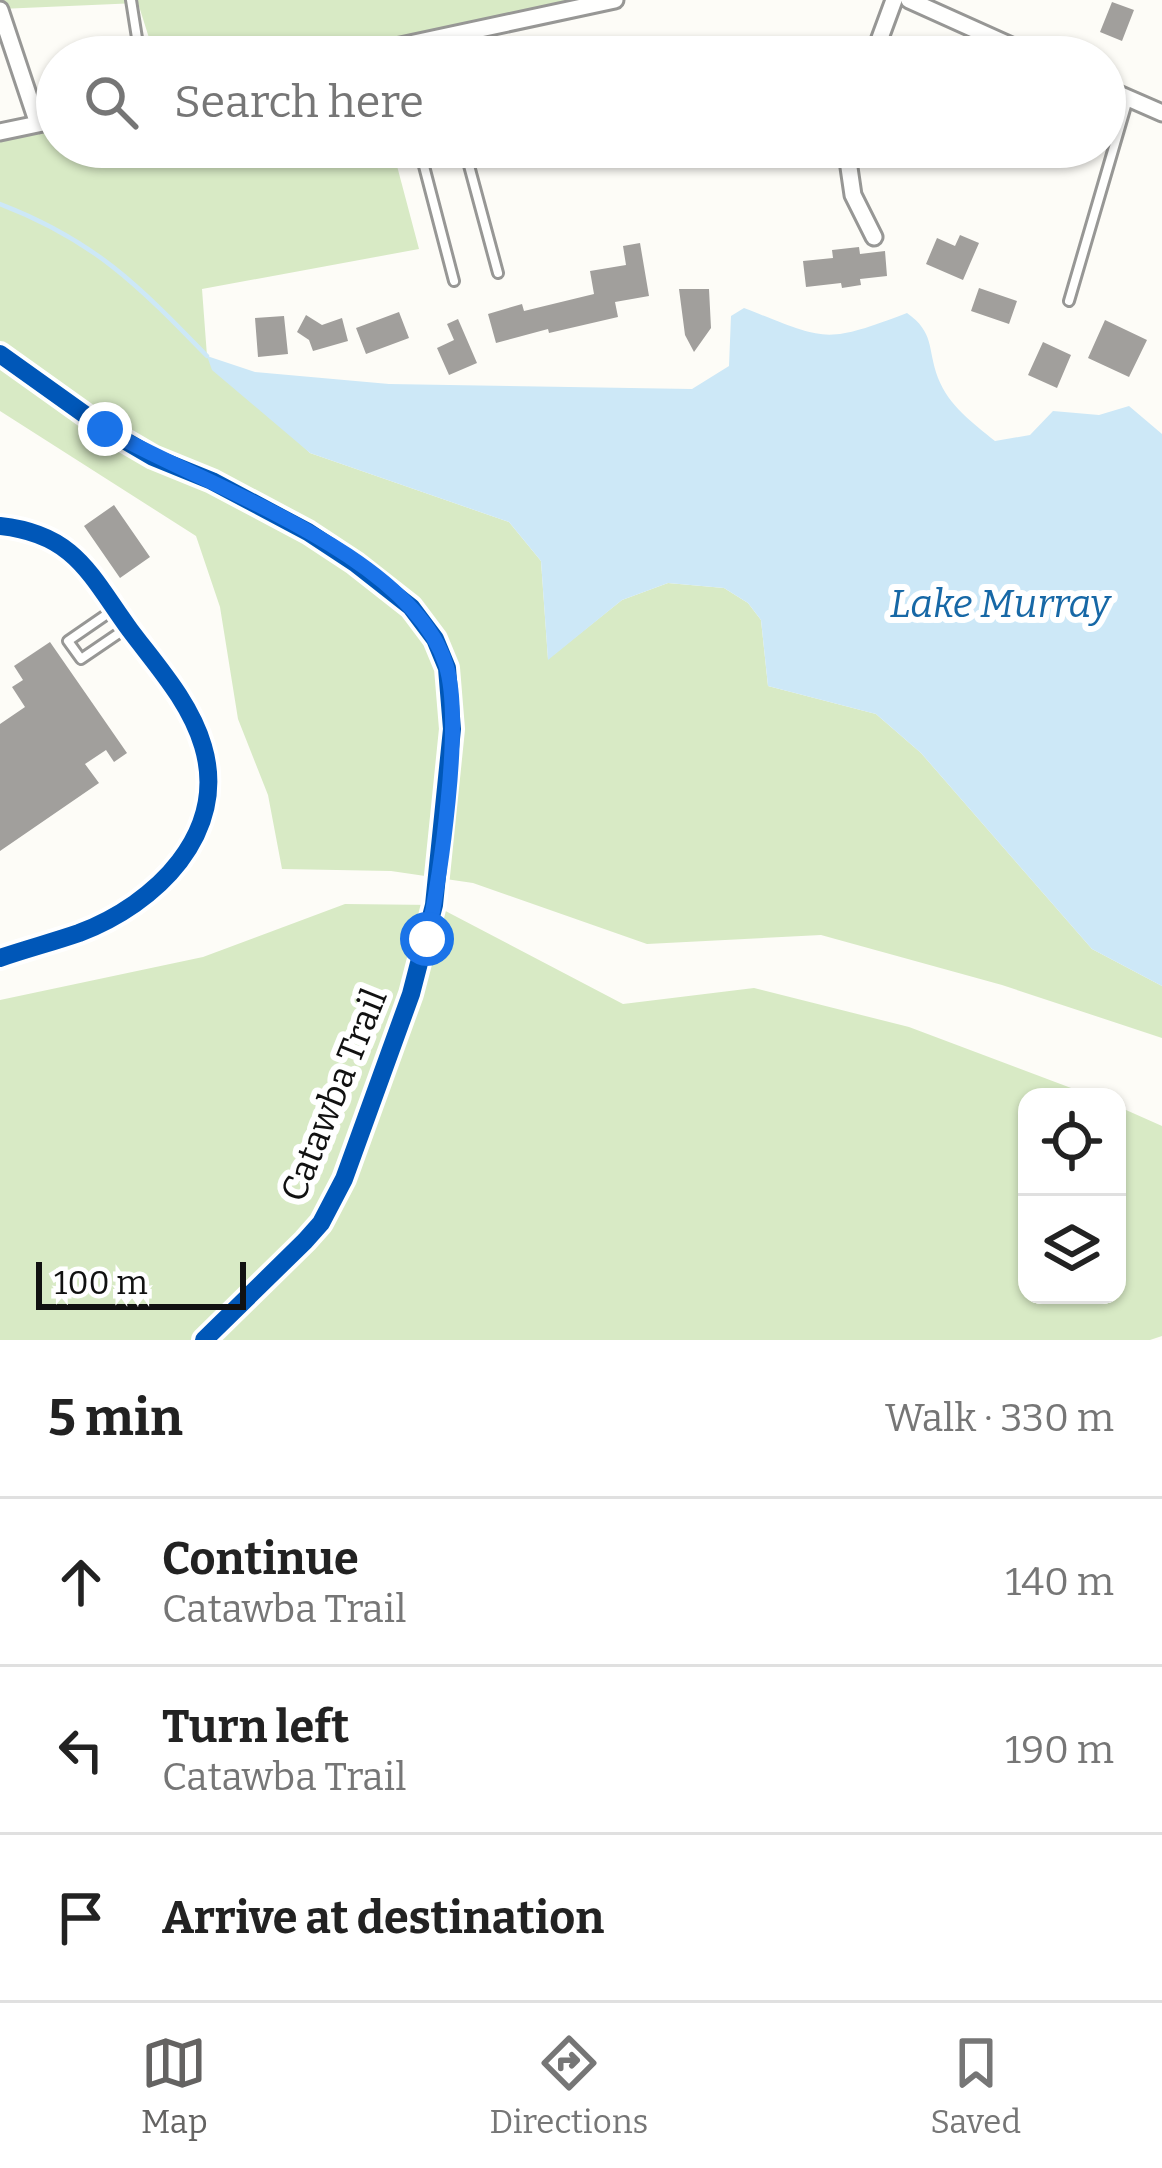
<!DOCTYPE html>
<html lang="en">
<head>
<meta charset="utf-8">
<style>
  :root { --surface:#fff; --page:#f6f6f6; --text:#222; --muted:#767676; --line:#e0e0e0; --accent:#646362 }
  body { margin:0; font-family:Bitter,serif; background:var(--page); color:var(--text) }
  .controls { position:absolute; right:36px; bottom:36px; display:grid; overflow:hidden; border-radius:24px; box-shadow:0 3px 9px #0004 }
  .controls button { width:108px; height:108px; display:grid; place-items:center; padding:0; border:0; border-bottom:3px solid var(--line); background:var(--surface); color:var(--text); font:60px sans-serif }
  .scale { position:absolute; left:36px; bottom:30px; width:210px; box-sizing:border-box; padding-left:12px; border:6px solid #111; border-top:0; font-size:33px; line-height:42px; white-space:nowrap; color:#111; -webkit-text-stroke:9px #fff; paint-order:stroke }
  .stop { position:absolute; width:36px; height:36px; margin:-27px; border:9px solid #1a73e8; border-radius:50%; background:#fff }
  .stop.end { background:#1a73e8; border-color:#fff; box-shadow:0 3px 12px #0008 }
  .list { margin:0; padding:0; list-style:none }
  h2 { display:flex; justify-content:space-between; align-items:center; height:156px; margin:0; padding:0 48px; font-size:51px }
  h2 small { font-size:39px; font-weight:400; color:var(--muted) }
  .list li { display:grid; grid-template-columns:78px 1fr auto; gap:36px; align-items:center; box-sizing:border-box; height:168px; padding:0 48px; border-top:3px solid var(--line) }
  .list b { display:block; font-size:45px; white-space:nowrap }
  .list p { margin:0; font-size:39px; white-space:nowrap; color:var(--muted) }
  .list em { font-size:39px; font-style:normal; color:var(--muted) }
  .icon { flex:none; width:66px; height:66px; fill:none; stroke:currentColor; stroke-width:2; stroke-linecap:round; stroke-linejoin:round }
  .map { position:relative; flex:none; width:1162px; height:1340px; overflow:hidden }
  .search { position:absolute; background:var(--surface); box-shadow:0 3px 9px #0004; left:36px; right:36px; top:36px; height:132px; display:flex; align-items:center; gap:30px; box-sizing:border-box; padding:0 42px; border-radius:66px; color:var(--muted); font-size:45px }
  .sheet { height:660px; background:var(--surface) }
  nav { display:flex; justify-content:space-around; align-items:center; box-sizing:border-box; height:168px; border-top:3px solid var(--line); background:var(--surface); font-size:33px; color:var(--muted) }
  nav a { display:grid; justify-items:center; gap:6px }
  nav .on { color:var(--accent) }
  .map>svg:first-child { display:block }
  .forest { fill:#d8eac5 }
  .water { fill:#cde8f7 }
  .lines { fill:none; stroke-linecap:round; stroke-linejoin:round }
  .stream { stroke:#cde8f7; stroke-width:4.5 }
  .building { fill:#a19f9c }
  .lane-casing { stroke:#979795; stroke-width:14 }
  .street-casing { stroke:#979795; stroke-width:21 }
  .lane { stroke:#fffffe; stroke-width:8 }
  .street { stroke:#fffffe; stroke-width:15 }
  .cycleway-casing { stroke:#fff; stroke-width:26 }
  .cycleway { stroke:#0057b8; stroke-width:18 }
  .route { stroke:#1a73e8; stroke-width:15 }
  .labels { text-anchor:middle; dominant-baseline:central; stroke-width:12; stroke-linejoin:round; paint-order:stroke }
  .street-label { font-size:36px; fill:#111; stroke:#fff }
  .water-label { font-size:39px; font-style:italic; fill:#1768a6; stroke:#fff }
</style>
</head>
<body>
<div class="map">
<svg width="1162" height="1340" viewBox="0 0 1162 1340">
  <rect width="100%" height="100%" fill="#fdfcf7"/>
  <path class="forest" d="M0 0H615L368 57H155L138 3 0 9Z
    M57 120V147H392L419 249 202 289 207 356 310 453 509 522 541 561 548 659 622 600 668 583 724 588 748 603 761 620 768 686 876 714 921 753 1092 949 1162 986V1038L1002 985 821 935 647 944 473 883 391 871 282 869 268 795 238 719 220 607 196 536 0 411V132Z
    M345 904 434 905 623 1004 754 988 909 1027 1095 1097H1027V1295H1117V1106L1162 1126V1336L1150 1340H0V1000L203 957Z"/>
  <path class="water" d="M744 308C826 340 823 345 907 313 935 333 927 348 938 378 949 406 973 423 995 441L1030 435 1053 411 1099 415 1129 406 1162 434V986L1092 949 921 753 876 714 768 686 761 620 748 603 724 588 668 583 622 600 548 660 541 561 509 522 310 453 212 370 207 356 255 372 389 384 692 389 729 366 731 316Z"/>
  <g class="lines">
    <path class="stream" d="M0 204C94 240 138 285 207 356"/>
  </g>
  <path class="building" d="M1112 2 1134 10 1122 41 1100 32Z
    M960 235 979 243 963 280 926 264 937 238 955 246Z
    M640 243 649 296 615 302 618 317 549 333 548 329 496 343 488 314 522 304 524 311 594 294 590 271 626 265 623 246Z
    M859 247 860 254 885 251 887 276 860 279 861 285 842 288 841 283 806 287 803 261 833 258 832 250Z
    M979 288 1017 301 1009 324 971 311Z
    M679 289H709L711 328 694 352 685 335Z
    M399 312 409 338 366 354 356 328Z
    M306 315 322 325 342 318 348 341 313 351 309 340 297 332Z
    M284 316 288 354 258 357 255 318Z
    M458 319 477 363 449 375 437 348 454 340 447 324Z
    M1105 320 1147 340 1129 377 1088 358Z
    M1043 342 1071 355 1057 388 1028 375Z
    M114 505 150 557 120 578 84 526Z
    M50 642 127 753 114 762 106 750 85 764 99 783 0 851V724L25 707 12 687 23 680 14 666Z"/>
  <g class="lines">
    <defs>
      <path id="lane" d="M131 0 140 57
        M435 40 440 57
        M419 147 454 281
        M464 147 498 273
        M1069 301 1128 99
        M113 610 68 641 81 659 128 627"/>
      <path id="street" d="M909 0 1036 57
        M0 10 38 124
        M349 57 615 0
        M873 57 894 0
        M1105 88 1162 113
        M0 132 57 120
        M846 147 853 195 874 237
        M0 354 105 429 153 457 212 481 308 532 355 563 411 607 435 639 447 668 452 729 434 905 411 994 344 1179 321 1223 305 1241 204 1340
        M0 526C75 534 90 575 130 630 157 666 190 702 203 746 229 833 156 904 79 933 53 942 26 949 0 958"/>
    </defs>
    <use href="#lane" class="lane-casing"/>
    <use href="#street" class="street-casing"/>
    <use href="#lane" class="lane"/>
    <use href="#street" class="street"/>
    <defs>
      <path id="cycleway" d="M0 354 105 429 153 457 212 481 308 532 355 563 411 607 435 639 447 668 452 729 434 905 411 994 344 1179 321 1223 305 1241 204 1340
        M0 526C75 534 90 575 130 630 157 666 190 702 203 746 229 833 156 904 79 933 53 942 26 949 0 958"/>
    </defs>
    <use href="#cycleway" class="cycleway-casing"/>
    <use href="#cycleway" class="cycleway"/>
  </g>
  <g class="lines">
    <path class="route" d="M105 429C201 485 410 552 446 665 464 721 440 879 427 939"/>
  </g>
  <g class="labels">
    <g class="street-label">
      <text transform="translate(334 1095) rotate(-68)">Catawba Trail</text>
    </g>
    <g class="water-label">
      <text x="1000" y="604">Lake Murray</text>
    </g>
  </g>
</svg>
<div class="controls">
<button><svg class="icon" aria-label="locate" viewBox="0 0 24 24"><circle cx="12" cy="12" r="6"/><path d="M12 2v4M12 18v4M2 12h4M18 12h4"/></svg></button>
<button><svg class="icon" aria-label="layers" viewBox="0 0 24 24"><path d="M12 4l9 5-9 5-9-5zM3 14l9 5 9-5"/></svg></button>
</div>
<div class="scale">100 m</div>
<div class="stop" style="left:427px;top:939px"></div>
<div class="stop end" style="left:105px;top:429px"></div>
<div class="search"><svg class="icon" aria-label="search" viewBox="0 0 24 24"><circle cx="10" cy="10" r="6"/><path d="M15 15l6 6"/></svg>Search here</div>
</div>
<section class="sheet">
<h2>5 min<small>Walk · 330 m</small></h2>
<ul class="list">
<li><svg class="icon" aria-label="ahead" viewBox="0 0 24 24"><path d="M12 20V5M6 11l6-6 6 6"/></svg><div><b>Continue</b><p>Catawba Trail</p></div><em>140 m</em></li>
<li><svg class="icon" aria-label="left" viewBox="0 0 24 24"><path d="M17 20v-9H6M10 6l-5 5 5 5"/></svg><div><b>Turn left</b><p>Catawba Trail</p></div><em>190 m</em></li>
<li><svg class="icon" aria-label="arrive" viewBox="0 0 24 24"><path d="M6 21V4h12l-3 4 3 4H6"/></svg><div><b>Arrive at destination</b></div></li>
</ul>
</section>
<nav>
<a class="on"><svg class="icon" aria-label="map" viewBox="0 0 24 24"><path d="M3 6l6-2 6 2 6-2v14l-6 2-6-2-6 2zM9 4v14M15 6v14"/></svg>Map</a>
<a><svg class="icon" aria-label="directions" viewBox="0 0 24 24"><path d="M12 3l9 9-9 9-9-9zM9 14v-3h6M13 9l2 2-2 2"/></svg>Directions</a>
<a><svg class="icon" aria-label="saved" viewBox="0 0 24 24"><path d="M7 4h10v16l-5-4-5 4z"/></svg>Saved</a>
</nav>
</body>
</html>
